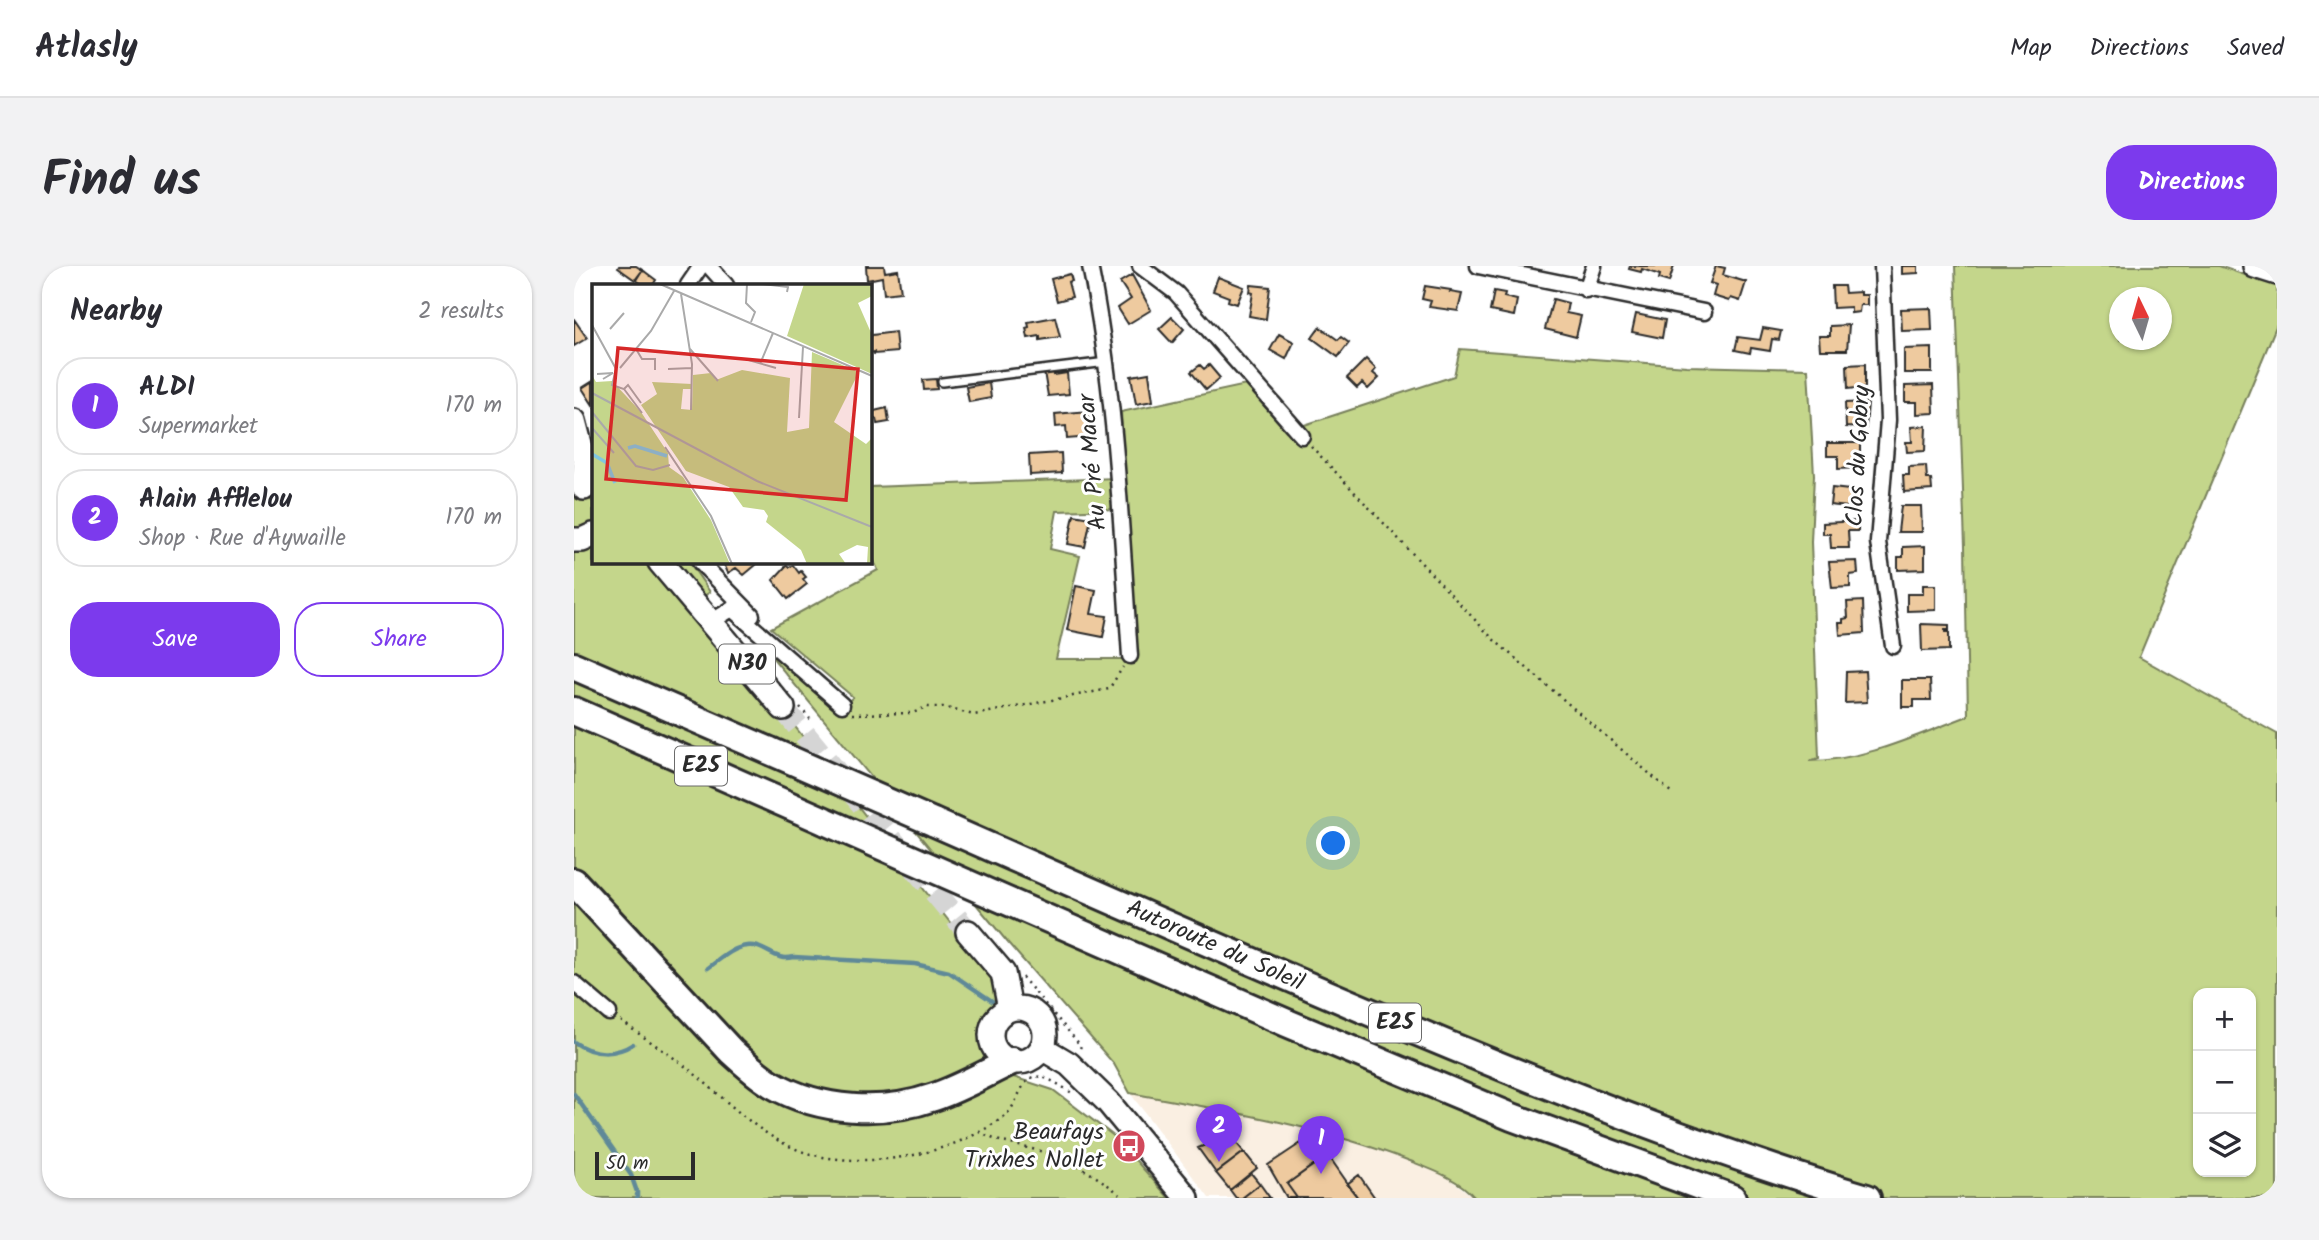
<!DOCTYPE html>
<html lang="en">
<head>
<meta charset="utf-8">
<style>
  :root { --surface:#fff; --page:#f2f2f3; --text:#2b2b33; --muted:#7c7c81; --line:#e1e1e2; --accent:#7c3aed }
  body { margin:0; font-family:Kalam,sans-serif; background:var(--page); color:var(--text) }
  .controls { position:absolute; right:21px; bottom:21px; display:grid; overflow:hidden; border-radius:14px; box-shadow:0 2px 5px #0004 }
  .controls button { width:63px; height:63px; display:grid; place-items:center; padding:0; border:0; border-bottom:2px solid var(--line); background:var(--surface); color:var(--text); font:35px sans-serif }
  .compass { position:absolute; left:1535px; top:21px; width:63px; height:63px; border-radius:50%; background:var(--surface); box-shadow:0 2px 5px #0004; rotate:355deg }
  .scale { position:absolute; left:21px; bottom:18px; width:100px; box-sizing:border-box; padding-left:7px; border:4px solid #2b2b2b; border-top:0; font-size:19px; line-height:24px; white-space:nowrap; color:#2b2b2b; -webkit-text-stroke:5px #fff; paint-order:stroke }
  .you { position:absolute; left:760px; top:578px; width:24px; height:24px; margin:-18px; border:5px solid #fff; border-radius:50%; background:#1a73e8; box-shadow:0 0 0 10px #1a73e833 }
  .badge { display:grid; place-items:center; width:46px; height:46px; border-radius:50%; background:var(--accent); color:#fff; font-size:23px; font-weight:700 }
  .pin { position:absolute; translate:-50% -58px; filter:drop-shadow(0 2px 4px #0008) }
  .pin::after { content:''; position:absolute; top:37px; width:24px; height:21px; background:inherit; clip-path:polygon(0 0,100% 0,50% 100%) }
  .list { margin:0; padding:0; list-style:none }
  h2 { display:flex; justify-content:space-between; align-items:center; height:91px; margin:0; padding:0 28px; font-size:30px }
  h2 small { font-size:23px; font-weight:400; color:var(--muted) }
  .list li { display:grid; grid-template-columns:46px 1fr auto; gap:21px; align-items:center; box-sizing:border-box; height:98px; margin:0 14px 14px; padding:0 14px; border:2px solid var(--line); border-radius:28px }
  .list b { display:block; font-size:26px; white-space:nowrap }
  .list p { margin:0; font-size:23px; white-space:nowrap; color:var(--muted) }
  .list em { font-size:23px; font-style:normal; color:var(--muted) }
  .actions { display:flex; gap:14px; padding:21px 28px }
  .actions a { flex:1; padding:16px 0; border:2px solid var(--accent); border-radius:28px; text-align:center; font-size:24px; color:var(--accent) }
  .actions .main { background:var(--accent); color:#fff }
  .icon { flex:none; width:38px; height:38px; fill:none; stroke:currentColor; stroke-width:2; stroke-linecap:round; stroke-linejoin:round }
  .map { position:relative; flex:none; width:1703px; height:932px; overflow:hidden; border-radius:28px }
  header { display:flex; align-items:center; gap:42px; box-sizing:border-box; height:98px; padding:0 35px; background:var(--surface); border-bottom:2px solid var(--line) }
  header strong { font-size:33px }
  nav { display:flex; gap:38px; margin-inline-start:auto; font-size:24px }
  .intro { display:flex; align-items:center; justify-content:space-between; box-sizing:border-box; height:168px; padding:0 42px }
  h1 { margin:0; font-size:49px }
  .button { padding:18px 32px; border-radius:28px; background:var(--accent); color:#fff; font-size:24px; font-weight:700 }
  main { display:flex; gap:42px; padding:0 42px }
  aside { flex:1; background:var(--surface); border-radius:28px; box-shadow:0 2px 5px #0004 }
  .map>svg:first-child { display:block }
  .built { fill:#faefe2 }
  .green { fill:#c4d68b; stroke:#78805b; stroke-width:2; fill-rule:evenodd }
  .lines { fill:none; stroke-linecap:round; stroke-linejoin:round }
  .stream { stroke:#5e8998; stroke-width:4.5 }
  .building { fill:#eeca9f; stroke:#2b2b2b; stroke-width:2 }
  .primary-tunnel { stroke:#d5d5d5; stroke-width:23; stroke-dasharray:23 11; stroke-linecap:butt }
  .service-casing { stroke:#2b2b2b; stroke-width:12 }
  .minor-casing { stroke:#2b2b2b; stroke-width:19 }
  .primary-casing { stroke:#2b2b2b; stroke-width:28 }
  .motorway-casing { stroke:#2b2b2b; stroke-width:32 }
  .path { stroke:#2b2b2b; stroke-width:2.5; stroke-dasharray:2 5; stroke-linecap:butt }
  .service { stroke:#fff; stroke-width:7 }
  .minor { stroke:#fff; stroke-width:14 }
  .primary { stroke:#fff; stroke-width:23 }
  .motorway { stroke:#fff; stroke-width:26 }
  .motorway-bridge-casing { stroke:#2b2b2b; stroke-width:32; stroke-linecap:butt }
  .motorway-bridge { stroke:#fff; stroke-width:26 }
  .labels { text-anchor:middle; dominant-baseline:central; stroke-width:6; stroke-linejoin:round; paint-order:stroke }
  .shield { fill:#fff; stroke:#6b6b6b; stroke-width:2 }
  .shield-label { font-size:23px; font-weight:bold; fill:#2b2b2b }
  .street-label { font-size:24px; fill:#2b2b2b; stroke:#fff }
  .poi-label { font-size:24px; fill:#2b2b2b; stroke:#fff; text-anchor:end }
  .inset-river { fill:none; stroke:#80c7e1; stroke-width:3.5 }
  .inset-road { fill:none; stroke:#aaa; stroke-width:2 }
  .view { fill:#d62828; fill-opacity:0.15; stroke:#d62828; stroke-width:3.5 }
  .inset-edge { fill:none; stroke:#2b2b2b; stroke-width:3.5 }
</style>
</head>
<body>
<header>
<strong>Atlasly</strong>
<nav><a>Map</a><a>Directions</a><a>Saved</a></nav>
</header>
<div class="intro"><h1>Find us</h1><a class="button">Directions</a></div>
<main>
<aside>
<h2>Nearby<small>2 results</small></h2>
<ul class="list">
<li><span class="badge">1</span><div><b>ALDI</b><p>Supermarket</p></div><em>170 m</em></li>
<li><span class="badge">2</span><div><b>Alain Afflelou</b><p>Shop · Rue d'Aywaille</p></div><em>170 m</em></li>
</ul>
<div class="actions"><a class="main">Save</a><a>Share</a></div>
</aside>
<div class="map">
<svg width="1703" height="932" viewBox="0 0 1703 932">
  <rect width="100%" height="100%" fill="#fff"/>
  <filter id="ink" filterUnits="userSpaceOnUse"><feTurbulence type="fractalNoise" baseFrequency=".0143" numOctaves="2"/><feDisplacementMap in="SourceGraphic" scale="14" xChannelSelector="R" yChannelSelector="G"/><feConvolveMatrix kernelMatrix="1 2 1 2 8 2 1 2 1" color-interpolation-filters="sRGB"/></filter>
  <g filter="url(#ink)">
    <path class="built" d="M556 827 681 849 792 878 869 908 901 932H635Z"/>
    <path class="green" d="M1381 0H1645L1703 20V58L1565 391 1703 468V932H901C885 913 859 904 836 895 746 860 651 844 556 827L540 798 435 678 198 391 192 377 266 443 279 431 197 362 304 304 296 286V221L542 212 544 243 483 245 476 283 506 290 482 393H561L547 146 672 119 712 165 880 110 886 83 1113 100 1234 103 1240 209 1237 276 1245 492 1235 495C1290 495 1343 469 1394 450L1391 280ZM1546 32H1588V74H1546ZM1624 727H1677V906H1624Z
      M4 228 12 229 19 236V259L0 266V229Z
      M19 277V296H78L203 438 420 712 428 735 414 759V778L436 810 479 824 541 871 595 932H0V279Z
      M101 296H115L136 326 130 330Z"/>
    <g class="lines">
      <path class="stream" d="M134 702C148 692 165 675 184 681 198 686 204 695 220 691L341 698 375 706 418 735
        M0 776C18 789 41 790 59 778
        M0 828 57 909 63 926V932"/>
    </g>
    <path class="building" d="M45 0H62L70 5 67 6 61 14 44 2Z
      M292 0H310L311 6 324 4 327 26 310 28 308 11 293 14Z
      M1056 0H1100L1095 16 1085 13 1086 9 1068 3 1067 6 1055 3Z
      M1142 0 1151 2 1149 9 1172 16 1166 35 1157 32 1155 35 1139 30 1142 19 1136 17Z
      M1328 0H1344V7L1328 8Z
      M70 5 82 14 79 19H69L62 14 67 6Z
      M496 8 498 15 494 16 498 31 483 35 477 13Z
      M558 9 577 44 554 58 544 42 557 33 546 16Z
      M644 11 670 21 663 38 654 35 655 31 639 25Z
      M677 19 696 21 692 53 675 50 679 27 676 26Z
      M851 20 877 24 876 26 888 28 884 45 855 41 857 35 848 33Z
      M1258 20H1270L1271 27 1286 26V29H1293V39H1286L1285 46 1277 47V41L1259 42Z
      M920 25 931 27 930 31 943 34 940 50 916 45Z
      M979 33 994 37 992 47 1007 50 1002 71 971 63Z
      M1357 42 1358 64 1328 65 1327 43Z
      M1062 48 1091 54 1088 72 1058 66Z
      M481 51 486 71 466 74V70L454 72 452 62 455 61 454 56Z
      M598 51 610 63 598 77 585 63Z
      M0 53 13 72 0 80Z
      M1275 59 1273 84H1246L1245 70H1256V60Z
      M746 61 764 74 767 71 775 77 764 91 738 72Z
      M1189 62 1207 65 1205 74 1198 73 1196 85 1177 82 1176 87 1161 84 1164 71 1186 74Z
      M321 66 323 86 300 88V86L296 87V71L298 69Z
      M705 68 720 76 712 93 696 84Z
      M1358 82V107H1330V83Z
      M792 93 802 103 799 107 805 112 794 123 788 117 783 122 773 112Z
      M1291 98V121L1274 123 1273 99Z
      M626 99 630 103 635 99 646 112 632 124 617 106Z
      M480 104V109L493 107 495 128 474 130 470 106Z
      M575 107 579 135 562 138 557 110Z
      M362 113 363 123 350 124 349 114Z
      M19 115V139L8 122Z
      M415 117 417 132 395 136 392 121Z
      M1359 119 1360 147 1343 148V136H1331V120Z
      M1294 136 1292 162 1272 161 1271 137Z
      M296 140V146L313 142 315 156 303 158 302 153 296 154Z
      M515 145 517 171 493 173 492 160 482 161 481 148Z
      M1352 160 1351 185 1333 186 1332 176H1338L1337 161Z
      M1253 177H1286V186H1282V202L1264 203V190H1253Z
      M487 187 488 207 456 209 455 189Z
      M1352 200 1353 213H1357L1358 224 1330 226 1329 209H1335V201Z
      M1258 222 1284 225 1282 242 1256 239Z
      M1327 240H1347L1348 266H1324Z
      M500 249 517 252 511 281 494 278Z
      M1284 255V265H1274L1275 282H1257L1256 268H1249V257Z
      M1351 280V303L1324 304V291H1329V281Z
      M1283 295 1284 308 1276 309V321L1258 322 1255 296Z
      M149 296H181L182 299 170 309 162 302 154 307Z
      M213 299 215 301 219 299 225 307 227 305 232 311 229 313 233 318 214 333 199 314Z
      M1349 319H1362V344L1333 345V328H1349Z
      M502 320 522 324 517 348 533 350 529 371 493 364Z
      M1289 335 1290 367 1266 369 1265 357H1269V353L1274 352 1273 336Z
      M1347 358 1375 359V364H1371V366H1375V384L1348 385Z
      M1291 405 1293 436 1271 437 1272 406Z
      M1328 414H1356L1357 434H1340V441H1328Z
      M656 869 670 886 642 907 624 882Z
      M727 877 742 897 713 918 723 932H713L694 899Z
      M670 886 683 902 656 924 642 907Z
      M754 889 784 932H723L713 918Z
      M677 907 686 918 668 932H662L656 924Z
      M785 909 801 932H784L773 918Z
      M686 918 696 932H668Z"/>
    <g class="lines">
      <path class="primary-tunnel" d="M209 442 394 666"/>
      <defs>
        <path id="service" d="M368 116 533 96"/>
        <path id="minor" d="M135 0 152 19
          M516 0C542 128 547 259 556 390
          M566 0 602 27 728 170
          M904 0 1130 46
          M1308 0 1314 154 1304 276 1319 380
          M114 19 127 0
          M1012 24 1020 0
          M126 296 178 349
          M138 355 158 343 268 439
          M0 717 35 747"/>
        <path id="primary" d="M1681 0 1703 7
          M0 155 11 197 10 222
          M0 274H8L19 269
          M86 296 209 442
          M394 666 429 707 436 743
          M417 769a27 27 0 1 1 54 0a27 27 0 1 1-54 0Z
          M468 782 495 798 534 836 613 932"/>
        <path id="motorway" d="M0 400 196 485
          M0 445 253 556
          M359 556C521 627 682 699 846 767 992 828 1141 887 1293 932
          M0 616 157 785C170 797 183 809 198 818 246 846 309 849 360 831 387 822 412 807 438 795
          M417 628 713 757 938 851 1158 932"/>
      </defs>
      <use href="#service" class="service-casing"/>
      <use href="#minor" class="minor-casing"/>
      <use href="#primary" class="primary-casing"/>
      <use href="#motorway" class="motorway-casing"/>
      <path class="path" d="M737 180 919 373 1098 527
        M226 441 237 454
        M278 448 339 447 352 441H369L400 449 535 423 549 401
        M448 711 507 780 505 784
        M47 755C70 772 95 787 117 805 158 838 194 881 249 891 309 901 383 887 432 849 443 839 447 815 459 811 471 808 488 821 498 827
        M405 866C426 878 450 880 473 887 500 896 529 913 550 932"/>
      <use href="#service" class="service"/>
      <use href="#minor" class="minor"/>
      <use href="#primary" class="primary"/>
      <use href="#motorway" class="motorway"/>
      <defs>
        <path id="motorway-bridge" d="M196 485 359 556
          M253 556 417 628"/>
      </defs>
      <use href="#motorway-bridge" class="motorway-bridge-casing"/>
      <use href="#motorway-bridge" class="motorway-bridge"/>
    </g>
  </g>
  <defs>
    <symbol id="bus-disc" viewBox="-11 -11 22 22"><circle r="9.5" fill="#d1495b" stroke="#fff"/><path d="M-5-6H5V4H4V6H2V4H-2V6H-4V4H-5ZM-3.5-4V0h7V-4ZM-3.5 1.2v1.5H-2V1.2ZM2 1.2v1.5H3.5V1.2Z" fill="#fff"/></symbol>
  </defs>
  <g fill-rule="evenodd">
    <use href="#bus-disc" x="536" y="861" width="38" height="38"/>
  </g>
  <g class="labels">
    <g class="shield">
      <rect x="145" y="378.5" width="56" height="39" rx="5"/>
      <rect x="101" y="480.5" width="52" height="39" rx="5"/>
      <rect x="795" y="737.5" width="52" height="39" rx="5"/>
    </g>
    <g class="shield-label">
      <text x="173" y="398">N30</text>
      <text x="127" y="500">E25</text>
      <text x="821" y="757">E25</text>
    </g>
    <g class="street-label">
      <text transform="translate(1285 190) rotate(-87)">Clos du Gobry</text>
      <text transform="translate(519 196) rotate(-95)">Au Pré Macar</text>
      <text transform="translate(641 680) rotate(24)">Autoroute du Soleil</text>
    </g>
    <g class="poi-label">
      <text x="530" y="866">Beaufays<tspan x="530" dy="28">Trixhes Nollet</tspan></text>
    </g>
  </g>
  <g transform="translate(18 18)">
    <rect width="280" height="280" fill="#fff"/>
    <path d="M212 0H280V12L266 19 280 51V90L195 52ZM220 68 267 88 242 138 274 160 280 154V280H275L276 263 265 261 247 270 254 280H215L209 266 174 238 176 232 172 226 151 223 137 203 94 187 49 121 65 110 60 98 100 100 99 105H91L89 125 100 126 101 91 119 89 124 96 150 86 198 94 195 148 217 144ZM0 91 4 98 20 97 49 128 76 169 77 183 91 193 119 236 138 280H0Z" fill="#c4d68b"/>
    <path class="inset-river" d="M36 164 43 162 75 172M0 170 15 179 23 199"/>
    <path class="inset-road" d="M68 0 280 92M155 0 154 19 163 28 159 38M169 0 196 3 195 8M89 10 100 80 99 126M0 41 24 85 20 101 32 105 50 129M18 45 32 29M44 65 50 75H63V86M98 65 126 97M153 75 184 84M168 80 181 49M28 84 59 47 82 7M76 85 100 84M5 90 21 89 11 95M32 105 36 101 49 119M0 109 165 197 280 243M0 128 44 182 61 186 78 181M207 134 211 63M0 144 22 169M73 163 119 232 140 280"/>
    <path class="view" d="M26 64 266 85 254 216 14 195Z"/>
    <rect width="280" height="280" class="inset-edge"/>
  </g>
</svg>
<div class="controls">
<button>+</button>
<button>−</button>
<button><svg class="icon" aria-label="layers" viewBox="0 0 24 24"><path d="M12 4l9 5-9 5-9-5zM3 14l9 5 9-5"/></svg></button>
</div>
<svg class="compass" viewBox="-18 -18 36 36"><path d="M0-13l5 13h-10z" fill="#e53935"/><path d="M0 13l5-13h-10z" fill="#7c7c81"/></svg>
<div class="scale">50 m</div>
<div class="you"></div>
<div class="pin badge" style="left:747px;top:908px">1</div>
<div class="pin badge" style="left:645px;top:896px">2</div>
</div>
</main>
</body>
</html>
